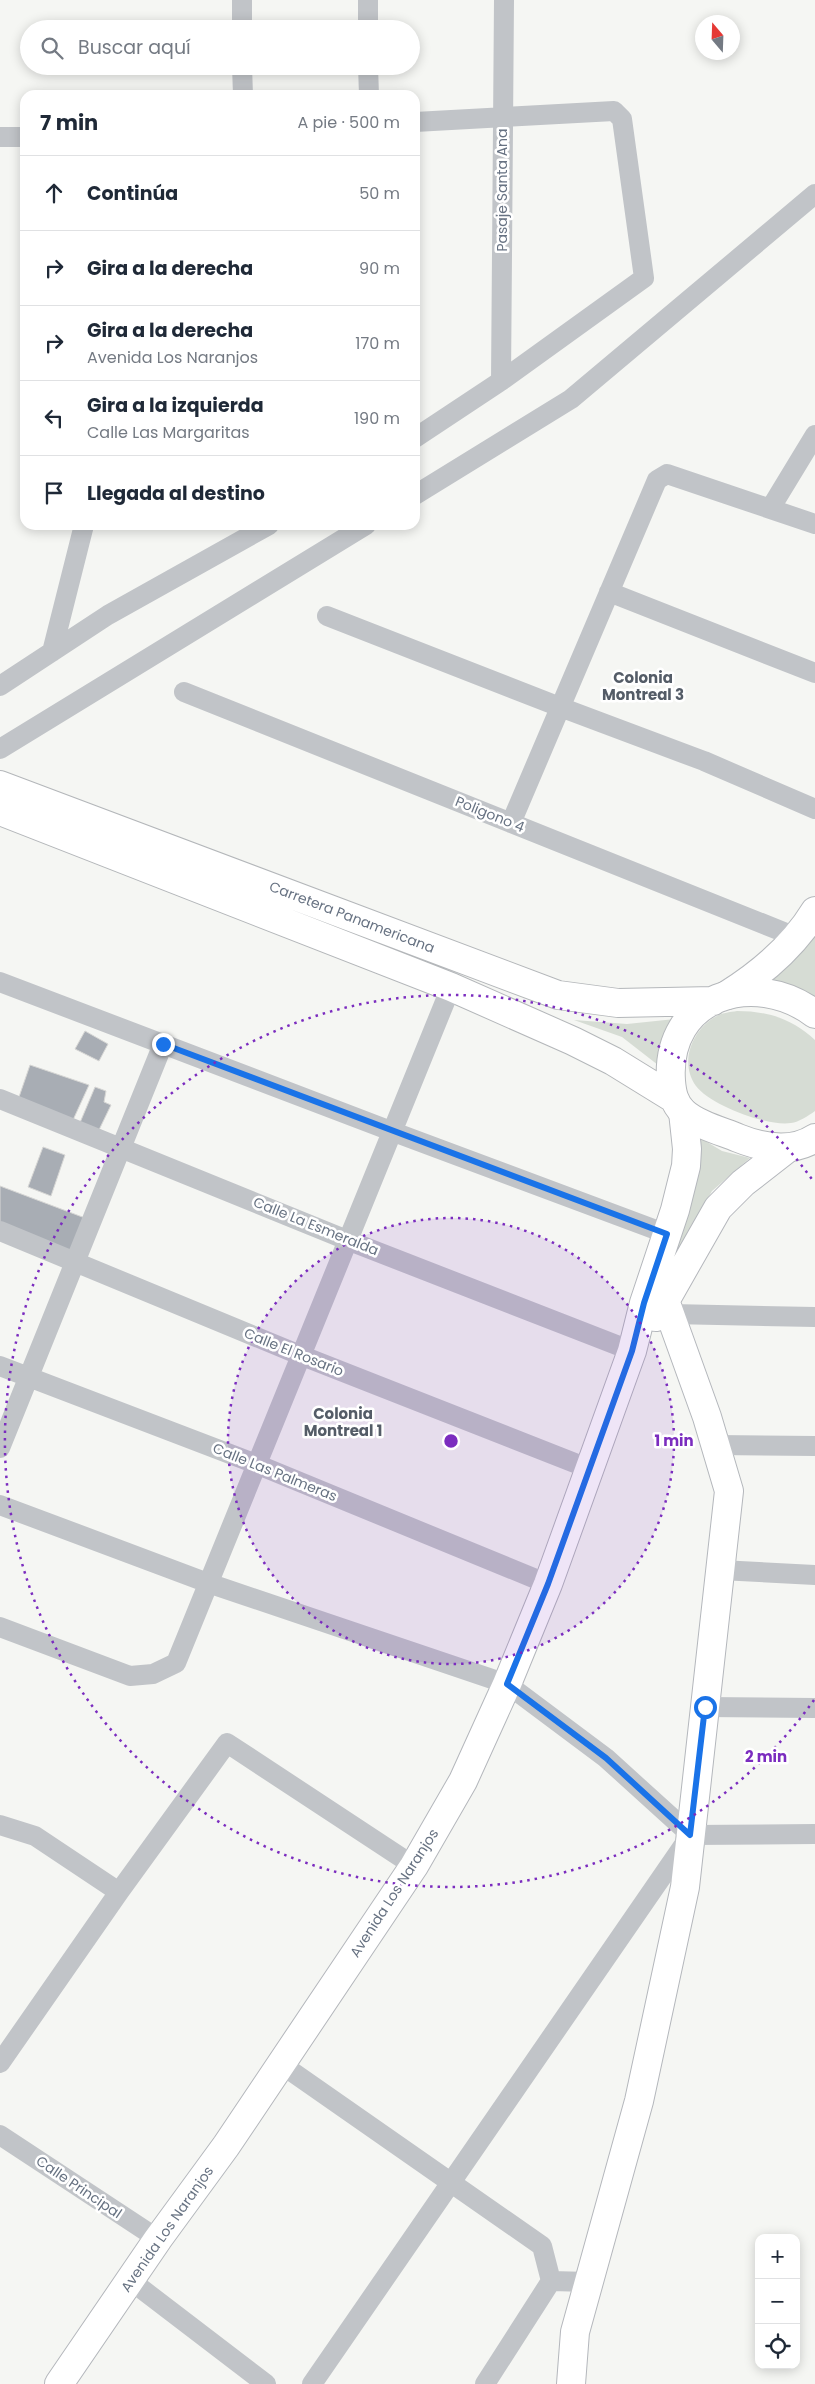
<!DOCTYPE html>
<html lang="es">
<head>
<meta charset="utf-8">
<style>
  :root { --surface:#fff; --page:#f6f6f7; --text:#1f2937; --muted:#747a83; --line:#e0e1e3 }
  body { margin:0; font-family:Poppins,sans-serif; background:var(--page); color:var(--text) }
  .controls { position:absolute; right:15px; bottom:15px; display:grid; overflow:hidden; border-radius:10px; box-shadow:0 2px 12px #0003 }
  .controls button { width:45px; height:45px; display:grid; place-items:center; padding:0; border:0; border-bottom:1px solid var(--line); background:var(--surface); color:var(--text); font:25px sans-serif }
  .compass { position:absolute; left:695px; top:15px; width:45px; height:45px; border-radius:50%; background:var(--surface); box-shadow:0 2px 12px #0003; rotate:341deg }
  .stop { position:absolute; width:15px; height:15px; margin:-11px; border:4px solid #1a73e8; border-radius:50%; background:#fff }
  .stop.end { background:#1a73e8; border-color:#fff; box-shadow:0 1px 5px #0008 }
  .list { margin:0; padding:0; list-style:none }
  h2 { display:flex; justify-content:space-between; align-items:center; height:65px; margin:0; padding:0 20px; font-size:21px }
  h2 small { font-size:16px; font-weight:400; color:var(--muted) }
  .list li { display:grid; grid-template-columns:32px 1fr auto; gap:15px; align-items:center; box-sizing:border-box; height:75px; padding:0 20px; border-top:1px solid var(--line) }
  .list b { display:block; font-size:19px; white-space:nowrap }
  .list p { margin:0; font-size:16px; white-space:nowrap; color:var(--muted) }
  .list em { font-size:16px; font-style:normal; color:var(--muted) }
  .icon { flex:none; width:28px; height:28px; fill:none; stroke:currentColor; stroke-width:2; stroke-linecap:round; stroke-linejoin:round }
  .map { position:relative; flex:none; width:815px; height:2384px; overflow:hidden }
  .search { position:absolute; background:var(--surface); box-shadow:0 2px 12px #0003; left:20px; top:20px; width:400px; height:55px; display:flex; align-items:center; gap:12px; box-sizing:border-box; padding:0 18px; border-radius:28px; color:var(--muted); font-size:19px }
  .panel { position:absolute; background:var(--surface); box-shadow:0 2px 12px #0003; left:20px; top:90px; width:400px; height:440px; border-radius:15px }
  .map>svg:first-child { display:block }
  .green { fill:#d6dcd4 }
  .building { fill:#a8adb4; stroke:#d7d7d5 }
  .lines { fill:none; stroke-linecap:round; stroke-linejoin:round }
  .secondary-casing { stroke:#b4b7bc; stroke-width:30 }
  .primary-casing { stroke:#b5b8bc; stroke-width:30 }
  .highway-casing { stroke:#b4b7ba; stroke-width:30 }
  .street { stroke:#c1c4c8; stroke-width:20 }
  .secondary { stroke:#fff; stroke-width:28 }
  .primary { stroke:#fff; stroke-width:28 }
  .highway { stroke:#fff; stroke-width:28 }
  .route { stroke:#1a73e8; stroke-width:6 }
  .ring { fill:none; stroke:#7b2cbf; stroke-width:2.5; stroke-dasharray:2.5 5 }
  .labels { text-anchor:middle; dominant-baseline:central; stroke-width:5; stroke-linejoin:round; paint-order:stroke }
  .street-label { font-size:14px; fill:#677282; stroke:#fff }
  .neighbourhood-label { font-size:15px; font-weight:bold; fill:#545c67; stroke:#fff }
  .centre { fill:#7b2cbf; stroke:#fff; stroke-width:2.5 }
  .ring-label { font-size:15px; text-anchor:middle; font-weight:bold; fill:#7b2cbf; stroke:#fff; stroke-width:5; stroke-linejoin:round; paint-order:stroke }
</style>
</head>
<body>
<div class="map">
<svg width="815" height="2384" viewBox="0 0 815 2384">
  <rect width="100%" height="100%" fill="#f5f6f3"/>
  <path class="green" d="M815 922V1002L763 979Z
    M737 1011C767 1011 793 1019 815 1040V1111C808 1116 799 1122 791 1123 768 1127 710 1105 696 1086 679 1063 692 1030 715 1017 721 1013 730 1012 737 1011Z
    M675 1019 662 1041 658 1065 622 1037 574 1020 627 1024Z
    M697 1136 722 1151 750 1158 712 1191 670 1265Z"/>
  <path class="building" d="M85 1031 108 1044 99 1061 75 1049Z
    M30 1065 89 1085 73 1120 19 1097Z
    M95 1087 106 1091 104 1102 111 1105 97 1134 79 1125Z
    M43 1147 65 1155 51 1196 28 1187Z
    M0 1186 85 1218 71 1254 0 1227Z"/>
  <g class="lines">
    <defs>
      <path id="secondary" d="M656 1317 718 1208 743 1183 788 1148
        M59 2384 158 2239 226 2146 414 1866 463 1781 507 1684 548 1584 632 1351 644 1303 675 1210 686 1166 687 1149 683 1112
        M571 2384 575 2332 639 2101 685 1887 729 1491 707 1417 666 1303"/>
      <path id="primary" d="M727 995C762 973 793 947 815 911"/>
      <path id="highway" d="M0 785 558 995 618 1003 713 1001
        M0 811 451 987 573 1041 613 1061 673 1098
        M815 1014C754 968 665 996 671 1081 672 1093 674 1103 683 1112 698 1125 721 1131 738 1138 763 1148 792 1153 815 1138"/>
    </defs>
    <use href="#secondary" class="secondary-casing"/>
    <use href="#primary" class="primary-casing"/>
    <use href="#highway" class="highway-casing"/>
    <path class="street" d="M242 0V29
      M368 0V29
      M242 66 243 95
      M368 66 369 95
      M415 122 614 111 622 119 644 278 501 381 415 438
      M0 137H25
      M501 381 504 0
      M415 495 571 399 815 194
      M770 509 815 435
      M609 592 815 673
      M327 616 560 707 704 761 815 809
      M52 652 84 525
      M0 686 108 615 269 525
      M184 692 796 937
      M0 749 366 525
      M511 823 657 480 667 474 815 524
      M0 982 391 1131 667 1234
      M0 1099 347 1240 632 1351
      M0 1231 300 1355 590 1469
      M671 1314 815 1317
      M0 1366 256 1464 548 1584
      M716 1445 815 1446
      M0 1448 163 1044
      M0 1505 208 1583 507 1684 606 1758 691 1835 815 1834
      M720 1570 815 1575
      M0 1627 130 1676 153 1674 176 1663 451 987
      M705 1707 815 1708
      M0 1825 35 1836 119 1892
      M0 2063 119 1892 227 1743 414 1866
      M281 2064 542 2246 551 2281 485 2384
      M0 2135 158 2239
      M130 2280 266 2384
      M551 2281 589 2282
      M312 2384 690 1836"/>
    <use href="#secondary" class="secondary"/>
    <use href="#primary" class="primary"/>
    <use href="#highway" class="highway"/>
  </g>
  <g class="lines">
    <path class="route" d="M163 1044 667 1234 644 1303 632 1351 548 1584 507 1684 606 1758 690 1835 705 1707"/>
  </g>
  <circle cx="451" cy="1441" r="223" fill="#7b2cbf" fill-opacity=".12"/>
  <g class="ring">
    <circle cx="451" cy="1441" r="223"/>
    <path d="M814 1700A446 446 0 1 1 814 1182"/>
  </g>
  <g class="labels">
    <g class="street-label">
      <text transform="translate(502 190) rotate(-90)">Pasaje Santa Ana</text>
      <text transform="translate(490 814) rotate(22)">Poligono 4</text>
      <text transform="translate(352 917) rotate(21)">Carretera Panamericana</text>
      <text transform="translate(316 1226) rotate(22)">Calle La Esmeralda</text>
      <text transform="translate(294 1352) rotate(22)">Calle El Rosario</text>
      <text transform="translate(275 1472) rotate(22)">Calle Las Palmeras</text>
      <text transform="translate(394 1893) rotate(-57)">Avenida Los Naranjos</text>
      <text transform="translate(79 2187) rotate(34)">Calle Principal</text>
      <text transform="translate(167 2229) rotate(-55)">Avenida Los Naranjos</text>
    </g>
    <g class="neighbourhood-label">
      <text x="643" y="677">Colonia<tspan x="643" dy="17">Montreal 3</tspan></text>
      <text x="343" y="1413">Colonia<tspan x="343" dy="17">Montreal 1</tspan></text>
    </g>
  </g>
  <circle cx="451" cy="1441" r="8" class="centre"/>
  <g class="ring-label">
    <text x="674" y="1446">1 min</text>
    <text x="766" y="1762">2 min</text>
  </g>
</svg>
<div class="controls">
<button>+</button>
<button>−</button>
<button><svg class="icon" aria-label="locate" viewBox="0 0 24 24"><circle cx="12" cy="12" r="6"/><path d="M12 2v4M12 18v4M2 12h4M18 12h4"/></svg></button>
</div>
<svg class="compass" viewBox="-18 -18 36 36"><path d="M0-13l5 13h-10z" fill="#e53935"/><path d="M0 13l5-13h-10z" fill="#747a83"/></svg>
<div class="stop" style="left:705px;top:1707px"></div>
<div class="stop end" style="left:163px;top:1044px"></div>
<div class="search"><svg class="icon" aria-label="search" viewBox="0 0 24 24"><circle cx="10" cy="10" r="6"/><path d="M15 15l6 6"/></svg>Buscar aquí</div>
<section class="panel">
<h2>7 min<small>A pie · 500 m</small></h2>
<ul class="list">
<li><svg class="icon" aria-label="ahead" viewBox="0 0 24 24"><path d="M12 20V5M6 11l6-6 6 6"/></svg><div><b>Continúa</b></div><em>50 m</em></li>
<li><svg class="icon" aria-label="right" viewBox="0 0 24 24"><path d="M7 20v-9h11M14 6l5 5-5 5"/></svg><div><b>Gira a la derecha</b></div><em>90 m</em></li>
<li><svg class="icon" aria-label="right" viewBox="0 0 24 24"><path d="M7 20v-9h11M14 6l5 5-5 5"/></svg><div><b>Gira a la derecha</b><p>Avenida Los Naranjos</p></div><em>170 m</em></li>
<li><svg class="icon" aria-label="left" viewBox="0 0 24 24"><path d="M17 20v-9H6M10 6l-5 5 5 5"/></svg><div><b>Gira a la izquierda</b><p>Calle Las Margaritas</p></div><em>190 m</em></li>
<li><svg class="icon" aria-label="arrive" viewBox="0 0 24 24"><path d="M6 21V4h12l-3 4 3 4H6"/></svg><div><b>Llegada al destino</b></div></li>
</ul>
</section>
</div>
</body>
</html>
